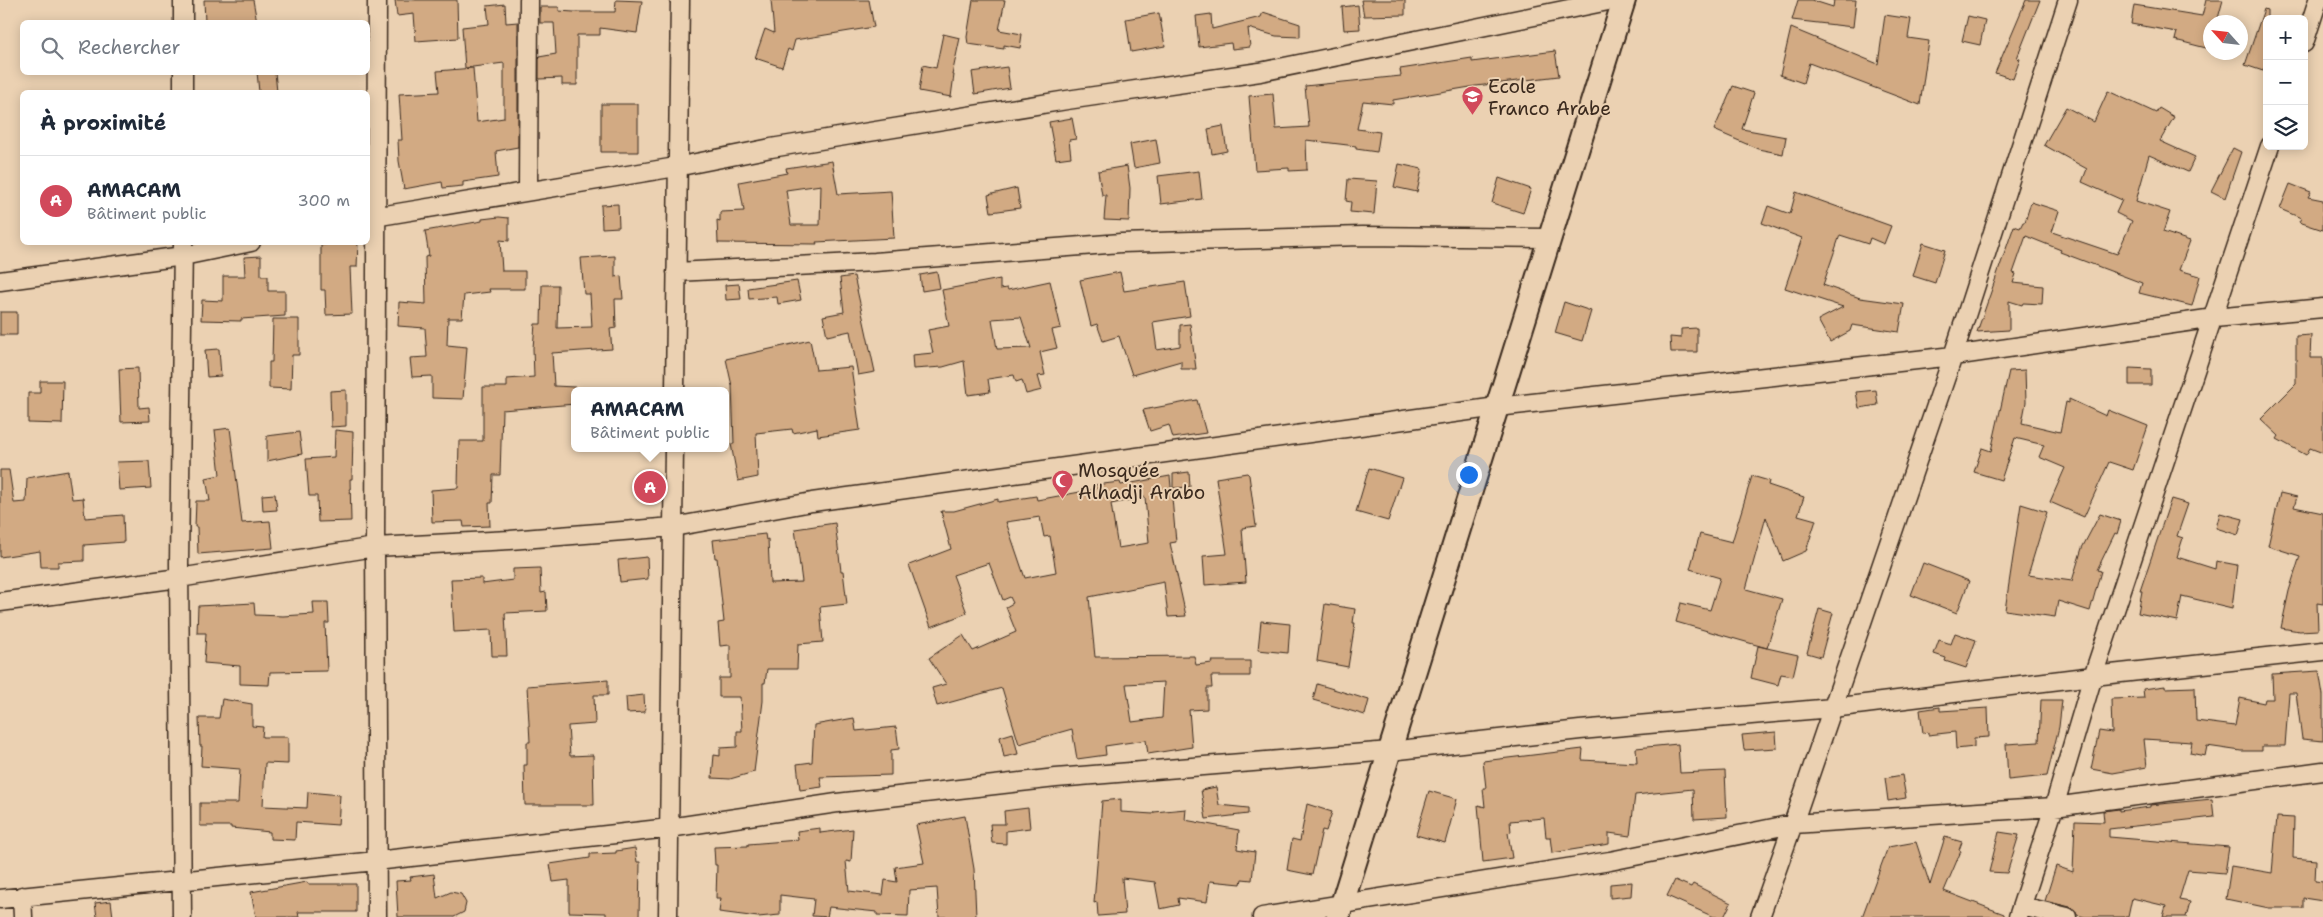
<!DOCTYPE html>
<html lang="fr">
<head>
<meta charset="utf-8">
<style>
  :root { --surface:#fff; --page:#f6f6f7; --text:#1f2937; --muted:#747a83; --line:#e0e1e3; --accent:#d1495b }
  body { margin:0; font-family:"Shantell Sans",sans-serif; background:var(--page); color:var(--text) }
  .controls { position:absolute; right:15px; top:15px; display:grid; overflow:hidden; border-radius:8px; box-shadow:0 2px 12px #0003 }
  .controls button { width:45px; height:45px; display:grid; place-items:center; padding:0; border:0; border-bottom:1px solid var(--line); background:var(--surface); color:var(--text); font:25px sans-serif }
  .compass { position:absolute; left:2203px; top:15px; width:45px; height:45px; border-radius:50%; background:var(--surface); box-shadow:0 2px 12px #0003; rotate:297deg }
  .you { position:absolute; left:1468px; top:474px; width:18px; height:18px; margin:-12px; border:4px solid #fff; border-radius:50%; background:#1a73e8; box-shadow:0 0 0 8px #1a73e833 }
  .badge { display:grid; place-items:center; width:32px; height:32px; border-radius:50%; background:var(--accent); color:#fff; font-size:16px; font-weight:700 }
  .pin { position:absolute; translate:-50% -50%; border:2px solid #fff; box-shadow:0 1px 5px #0006 }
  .popup { position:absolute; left:571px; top:387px; width:158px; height:65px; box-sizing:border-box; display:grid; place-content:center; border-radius:8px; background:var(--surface); filter:drop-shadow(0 1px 4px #0005); font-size:16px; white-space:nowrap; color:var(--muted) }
  .popup b { font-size:19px; color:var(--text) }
  .popup::after { content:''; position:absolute; left:50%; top:100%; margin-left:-10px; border:10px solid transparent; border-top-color:var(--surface) }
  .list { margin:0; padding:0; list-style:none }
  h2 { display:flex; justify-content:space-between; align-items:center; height:65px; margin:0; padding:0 20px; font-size:21px }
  h2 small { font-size:16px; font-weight:400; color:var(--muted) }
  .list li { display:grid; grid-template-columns:32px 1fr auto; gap:15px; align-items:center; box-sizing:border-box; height:90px; padding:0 20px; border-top:1px solid var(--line) }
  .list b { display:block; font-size:19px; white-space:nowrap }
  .list p { margin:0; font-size:16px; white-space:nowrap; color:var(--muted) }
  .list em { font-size:16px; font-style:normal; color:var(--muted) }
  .icon { flex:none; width:28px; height:28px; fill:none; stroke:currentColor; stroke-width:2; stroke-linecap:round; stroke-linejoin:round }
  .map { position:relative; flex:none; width:2323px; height:917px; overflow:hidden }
  .search { position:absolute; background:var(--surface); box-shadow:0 2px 12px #0003; left:20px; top:20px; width:350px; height:55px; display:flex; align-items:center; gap:12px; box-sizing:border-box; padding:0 18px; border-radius:8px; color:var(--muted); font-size:19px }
  .panel { position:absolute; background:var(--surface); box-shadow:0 2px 12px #0003; left:20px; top:90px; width:350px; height:155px; border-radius:8px }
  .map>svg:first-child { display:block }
  .building { fill:#d2aa83; stroke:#3b2a1e; fill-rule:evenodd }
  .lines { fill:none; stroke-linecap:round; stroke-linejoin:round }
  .minor-casing { stroke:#3b2a1e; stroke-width:21 }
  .tertiary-casing { stroke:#3b2a1e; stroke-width:26 }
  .minor { stroke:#ebd1b2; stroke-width:18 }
  .tertiary { stroke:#ebd1b2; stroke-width:22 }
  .labels { text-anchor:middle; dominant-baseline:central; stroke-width:4; stroke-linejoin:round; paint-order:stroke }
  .poi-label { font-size:19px; fill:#3b2a1e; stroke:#ebd1b2; text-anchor:start }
</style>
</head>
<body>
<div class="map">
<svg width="2323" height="917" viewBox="0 0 2323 917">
  <rect width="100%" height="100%" fill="#ebd1b2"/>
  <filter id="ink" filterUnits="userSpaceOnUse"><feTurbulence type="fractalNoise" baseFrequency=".02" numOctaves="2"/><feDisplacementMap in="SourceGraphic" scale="10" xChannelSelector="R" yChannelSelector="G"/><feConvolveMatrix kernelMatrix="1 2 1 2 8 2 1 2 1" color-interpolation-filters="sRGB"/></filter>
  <g filter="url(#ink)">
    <path class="building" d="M204 0H253L257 22H205Z
      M395 0H457L458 38 416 41 414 14 397 16Z
      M616 0 642 1 637 33 600 28V35H577V85H562V78L539 79V57L556 54 554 23H540V7H559V11L574 12H615Z
      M771 0H869L874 27 795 40 792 51 788 49 782 67 755 58 765 29 774 33Z
      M973 0H1005L999 30 1022 34 1020 48 1004 45V49L968 44 967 37Z
      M1361 0H1405V15L1364 16Z
      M1798 0H1811L1833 7 1834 0H1856L1853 27 1792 20Z
      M2026 0H2040L2017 58 2020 59 2013 79 1995 73Z
      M2206 0H2223L2217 22H2210V49L2175 40 2177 32 2131 24 2134 5 2202 16Z
      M505 4 506 23 518 22V147L496 151 498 177 463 182V186L443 188 442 182 404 189 399 161 398 140H402L399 94 439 92 437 71 473 68 477 122 504 118V63L465 68 462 27 489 24 487 6Z
      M1358 5 1360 29 1344 30 1342 7Z
      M2264 9 2267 10V61L2263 71 2245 65Z
      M1263 12 1300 24V37L1276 36 1248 28 1250 47 1232 49 1231 43 1199 47 1196 16 1211 14 1212 29 1261 17Z
      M1159 13 1165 46 1131 52 1126 19Z
      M1885 15 1911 19 1908 38 1929 41 1920 105 1809 63 1803 83 1780 75 1791 28 1878 64Z
      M1968 16 1985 20 1980 45 1962 41Z
      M943 34 960 38 952 75H954L951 97 919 91 923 65 936 68Z
      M1555 51 1559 76 1476 86 1393 100V104L1363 101 1357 129 1380 132 1377 152 1356 149V146L1306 140 1307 170 1289 171V168L1255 170 1249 96 1273 94 1276 129 1309 127 1305 86 1401 76 1400 69 1472 58V62Z
      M1007 67 1010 88 975 94 972 72Z
      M257 72H275L277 92H259Z
      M1733 86 1754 93 1742 129 1786 137 1783 154 1758 149 1714 130Z
      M2108 91 2156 113 2159 108 2174 117 2160 141 2195 157 2188 172 2149 155 2136 201 2170 212 2163 232 2190 241 2179 270 2200 276 2192 306 2139 293 2142 283 2060 252 2061 250 2026 236 2013 273 2016 274 2013 283 2043 286 2042 304 2023 303 2022 305 2009 301V330L1977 332 2014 226 2020 228 2023 222H2025L2031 202 2059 211 2052 232 2117 254 2132 221 2116 213 2122 200 2082 182 2087 169 2044 145 2066 107 2094 122Z
      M601 104H638V152H601Z
      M1072 118 1076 139 1069 140 1071 157 1056 159 1049 122Z
      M1223 126 1227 151 1212 154 1208 129Z
      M1156 139 1160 163 1134 168 1130 144Z
      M2233 148 2241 152 2225 198 2211 191Z
      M832 161 838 194 891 191 894 238 816 242 817 244 718 243 717 220 720 221V212L744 211 739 182 787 173 786 168ZM821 185 820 225H791L786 190Z
      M1399 164 1422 169 1417 192 1394 187Z
      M1127 166 1130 188 1129 221 1104 220 1106 195H1102L1098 171Z
      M1199 171 1202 199 1161 204 1158 176Z
      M1499 178 1531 189 1523 213 1492 203Z
      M1348 179 1377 181 1374 214 1350 212 1351 202 1346 201Z
      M2290 184 2311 192 2308 197 2323 200V230L2299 222 2301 218 2280 209Z
      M1017 188 1020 208 991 212 988 195Z
      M1796 192 1891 226 1884 244 1870 238 1868 244 1840 235 1823 285 1860 298 1904 304 1899 332 1852 325 1850 331 1830 342 1818 320 1843 307 1785 288 1802 238 1762 223 1768 206 1790 214Z
      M618 204 619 227 602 228 601 205Z
      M499 217 509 218V241L500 240 502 271H525V289H489L490 292 464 295 462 318H448L447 345 467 347 463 399 432 398V376L412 377 410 358 427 357 425 328 398 326 399 302 426 304 425 257 429 256 425 231 482 221V219Z
      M358 242 357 267H350L352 314 326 315 325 290H321V245Z
      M1923 243 1945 250 1935 283 1913 276Z
      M261 256V276H268V291H285V316L241 319V321L201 320 202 300 223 301V276H245L244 257Z
      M615 256V277L621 276 623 299H615L616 328 610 329 612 349 552 353 554 386 575 387V404L502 410 500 475H493L492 503H489L490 526 464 527 463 521 432 522 431 490 458 488 459 441H483V387H507V379L534 377 533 348 535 324H541L542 285H558L557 328 592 327 590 294H584L581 258Z
      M937 272 940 288 922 291 920 275Z
      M1120 272 1124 291 1185 282 1190 316 1153 322 1157 350 1180 346V325L1190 324 1196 369H1181V361L1132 375 1119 336 1103 341 1097 324 1091 326 1080 280Z
      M854 276 875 372 858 375 850 331 827 336 823 316 844 312 840 278Z
      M1000 279V289L1007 288 1008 290 1050 281 1061 328 1052 330 1057 348 1040 352 1045 375 1038 376 1042 390 1026 394 1022 380 1016 382 1014 375 988 379 990 392 968 395 964 361 943 367 913 369 912 355 933 353 928 330 949 326 942 290ZM1021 317 1031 348 997 349 992 319Z
      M797 281 801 300 778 304 777 297 749 299 748 288Z
      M739 284 741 299 726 300 725 285Z
      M1564 302 1591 311 1582 341 1555 333Z
      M0 312H17V335H0Z
      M273 319H299V355H292L291 389 269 388V362H272Z
      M1697 328V352H1671L1670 337 1681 338V329Z
      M2311 335 2310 358H2323V453L2310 448 2306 455 2277 439 2279 436 2261 419 2296 384V336Z
      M810 340 816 370 851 367 860 430 818 436 817 428 793 433 792 429 756 433 758 477 738 481 731 444H734L732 386 726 359Z
      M219 349 221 376 207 377 205 350Z
      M138 368 139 408 149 407 150 421 121 422 119 369Z
      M2129 368 2151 369V385H2129Z
      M2025 370 2026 402 2022 423 2060 432 2066 402 2069 403V399L2106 416 2108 410 2148 426 2133 470 2109 462 2084 517 2050 502 2065 468 2039 457 2044 445 2015 438 2001 480 1974 472 1982 448 1991 451 2009 371Z
      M40 381H63L62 424 28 423V393H40Z
      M346 390V426L331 427 330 391Z
      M1876 390 1878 405 1859 408 1856 392Z
      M1197 400 1206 433 1173 438 1169 425 1150 431 1143 410Z
      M230 428 242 523 270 521 273 548 198 554 197 527H195L196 501H210L206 478 220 475 215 430Z
      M335 430 353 432 352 479H350L351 521 318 522 317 496H309L306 459 334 457Z
      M299 432 302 454 267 461V436Z
      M149 461 151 488 119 490 117 462Z
      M1369 468 1402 478 1388 521 1356 512Z
      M0 470H9L14 503 26 502 27 478 68 471 72 499 83 498 85 518 123 515 124 542 84 545V561L58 562V567H41L40 551 0 557Z
      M1189 472 1190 487 1173 488V474Z
      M1247 473 1249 475 1256 526 1242 528 1246 582 1205 585 1203 556 1227 554 1216 478Z
      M1170 476 1176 542 1170 543 1186 616 1168 617 1164 582 1089 597 1095 657 1194 656 1196 665 1212 663 1211 661H1250V676H1211L1212 688H1207V709L1189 710 1192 747 1148 754 1146 740 1105 746 1106 755 1077 759 1072 729 1019 744 1002 688 937 706 932 688 946 684 929 658 963 635 973 651 1016 632 1006 607 1013 603 1010 597 1003 600 989 563 953 575 967 613 931 627 909 565 951 549 941 511H954L998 499V502L1036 496 1037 500 1096 489 1095 485 1120 482 1121 485ZM1145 497 1149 543 1118 548 1111 504ZM1040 517 1044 537 1050 536 1056 572 1025 578 1006 522ZM1164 682 1162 718 1132 722 1126 684Z
      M1752 476 1769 481 1768 485 1804 497 1798 515 1816 520 1806 551 1783 561 1766 517 1746 589 1782 599 1767 648 1676 622 1681 603 1710 610 1720 578 1690 569 1697 544 1700 534 1732 542Z
      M2280 493 2297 497 2294 507 2323 513V604L2317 603 2318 630 2299 631 2281 628 2289 591 2300 556 2268 546Z
      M275 494 277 510 263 511 262 495Z
      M2171 499 2188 504 2177 536 2183 538 2177 557 2215 569 2216 561 2237 565 2232 608 2182 596 2177 621 2138 613 2142 591H2140Z
      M2021 504 2047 512 2028 575 2072 581 2082 548 2100 514 2121 521 2117 534 2115 533 2097 570 2101 571 2090 611 2058 601 2055 617 2005 610Z
      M2220 513 2243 519 2238 535 2216 528Z
      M835 523 841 571H843L847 604 820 607 823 642 798 644 797 669H767L765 683H763V701L754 772 730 779 712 778 714 755 720 756V748L737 747V731H742L740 697H719V678H730V645L720 646 718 623 724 622 717 558H715L713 540 765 534 766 540 768 539 770 583 802 582 795 529Z
      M647 557 648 579 620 582 618 560Z
      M1923 563 1969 581 1957 613 1911 595Z
      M540 568 541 593 546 592 547 611 505 613 507 656H492L491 630 454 632 451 579 482 578V584L513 580V569Z
      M313 602H328L329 623H325L327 671 270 672 269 685 240 684V666L204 663 206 633H197L198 606 254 603 255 615 283 616 314 614Z
      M1325 604 1355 609 1353 623H1355L1348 667 1317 661Z
      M1819 609 1833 613 1821 657 1807 653Z
      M1261 621 1290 624 1288 653 1258 650Z
      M1955 633 1976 640 1966 668 1945 661 1946 658 1934 654 1939 640 1951 644Z
      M1758 646 1798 655 1793 676 1781 674 1778 685 1751 678Z
      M2319 671 2323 695V741L2302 739 2296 693H2289L2285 746H2262V751H2241L2207 746 2205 756 2190 753 2192 742 2144 739 2147 767 2113 773 2091 769 2099 731 2112 733 2111 699 2144 698 2143 689 2165 686V688L2195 687 2196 721 2235 726 2240 698 2264 703 2265 699H2273L2272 674Z
      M608 680V695H594L595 724 568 726 570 756 593 755 594 805H525L524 765H527V742H530L527 686Z
      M1317 684 1369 700 1365 715 1313 700Z
      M644 695 645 712 627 713 626 697Z
      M222 699 252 704V726L263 727 262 737H288V764L265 763 263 806 307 808 308 792 340 795 338 825 296 822 295 840 270 839V832L231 828V826H200V803H238L240 769 201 766 202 746H200L199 718H219Z
      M2041 700H2062L2059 727 2047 776 2008 780 2006 744 2039 742Z
      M1940 707V711L1988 708 1989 737 1974 738V747L1956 749 1955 732 1928 735V732L1923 733 1920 710Z
      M854 718 856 731 896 727 899 749 891 750V775L820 777 822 787 800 790 797 764 812 762 814 725Z
      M1776 732 1777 748 1744 750 1742 735Z
      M1013 733 1018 754 1004 757 1000 737Z
      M1678 744 1680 773 1725 771 1727 817 1694 819 1693 789 1635 795 1630 836 1609 833V844L1552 853 1550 837H1546L1544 818 1510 821 1511 832 1508 833 1512 858 1483 862 1478 805 1485 807 1483 788H1486L1483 761 1583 749 1582 760 1637 763 1636 748Z
      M1902 775 1906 798 1888 801 1885 778Z
      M1216 787 1219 805 1248 808V814L1206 819 1201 790Z
      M1429 791 1457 799 1445 843 1416 835Z
      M1121 799V812L1153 814 1154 812 1186 809 1185 820 1239 830 1237 849 1255 852 1252 880 1242 879 1241 884 1210 881 1207 902 1178 898 1179 905 1160 909 1155 882 1122 878 1125 914 1098 916 1097 902 1094 903 1102 801Z
      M2212 799 2214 817 2109 829V837L2229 847 2225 873 2188 870 2179 900 2190 902 2186 917H2163L2166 906 2132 898 2128 917H2085L2077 915 2075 910 2070 907 2045 901 2056 866 2073 872 2075 821 2104 822 2103 811 2119 809V811L2150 807V805Z
      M1307 804 1332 812 1326 831 1322 830 1312 875 1287 870 1292 839 1300 841Z
      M1028 808 1030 828 1006 831V844L992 843 990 824H1005L1004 811Z
      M965 816 974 869 976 917H939L937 888 909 890 908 916 877 915V912L829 907 827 917 812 916 814 899 780 895V915L758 917 719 912 721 898H716L717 865H715L714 847 748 846V844L798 840 797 831 820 828V833L853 829 851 862 846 861 849 891 883 895 885 880 897 882 895 867 924 863 916 825Z
      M2277 817 2294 818 2293 858 2316 860 2315 881 2323 882V901L2303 898V908H2269L2226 899 2231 866 2272 873Z
      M1999 832 2019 835 2007 873 1989 872Z
      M1945 837 1962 842 1959 850 1961 851 1944 891 2004 914V917H1862L1888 847 1916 842 1930 885Z
      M635 848 637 862H640L639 917H606V913L569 912V880L553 882 550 864 590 858V854L616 853V851Z
      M434 874 437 898 451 892 461 894 466 903 464 912 454 917H398L396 881 411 880 410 877Z
      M1675 880 1691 887 1693 884 1731 903 1724 917H1714L1667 896Z
      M307 882 308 884H356V912H298L299 917H256L251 892Z
      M1632 882 1631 896 1610 898V884Z
      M111 901 113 917H97L95 903Z"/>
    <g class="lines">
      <defs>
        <path id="minor" d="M183 0V22
          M377 0 375 547 377 917
          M2304 43 2318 0
          M183 72V92
          M528 190 529 0
          M368 218 676 167 771 148 1067 100 1260 72 1613 0
          M676 272 875 262 1121 243 1362 236 1550 238
          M0 281 183 256 251 242
          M675 391 680 0
          M0 602 179 578 375 547 510 540 673 527 812 502 1497 407 1953 356 2214 318 2323 308
          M22 896 23 917
          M0 899 376 861 669 828 837 803 1056 778 1390 751 1580 730 1832 708 2093 676 2323 651
          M2022 906 2067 917
          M182 917 179 564 183 242
          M668 917 674 448
          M1262 917 1610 861 1793 824 2054 807 2323 771
          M1760 917 1793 824 1953 356 2068 0
          M2018 917 2054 807 2093 676 2270 146"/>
        <path id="tertiary" d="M1338 917 1624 0"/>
      </defs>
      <use href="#minor" class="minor-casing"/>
      <use href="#tertiary" class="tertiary-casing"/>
      <use href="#minor" class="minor"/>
      <use href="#tertiary" class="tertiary"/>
    </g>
  </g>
  <defs>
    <symbol id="school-pin" viewBox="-11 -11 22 30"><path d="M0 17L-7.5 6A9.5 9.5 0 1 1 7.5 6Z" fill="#d1495b" stroke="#ebd1b2"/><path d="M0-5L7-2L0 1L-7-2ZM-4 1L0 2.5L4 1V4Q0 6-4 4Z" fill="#fff"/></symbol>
    <symbol id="mosque-pin" viewBox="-11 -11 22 30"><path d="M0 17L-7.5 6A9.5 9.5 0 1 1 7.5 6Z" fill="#d1495b" stroke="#ebd1b2"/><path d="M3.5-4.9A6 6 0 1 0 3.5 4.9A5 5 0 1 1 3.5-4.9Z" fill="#fff"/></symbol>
  </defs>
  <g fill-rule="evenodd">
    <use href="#school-pin" x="1460" y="84" width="25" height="34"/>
    <use href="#mosque-pin" x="1050" y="468" width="25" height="34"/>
  </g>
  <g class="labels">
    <g class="poi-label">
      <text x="1488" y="86">Ecole<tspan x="1488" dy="22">Franco Arabe</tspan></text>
      <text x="1078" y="470">Mosquée<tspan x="1078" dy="22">Alhadji Arabo</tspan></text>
    </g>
  </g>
</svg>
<div class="controls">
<button>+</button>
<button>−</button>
<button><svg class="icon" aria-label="layers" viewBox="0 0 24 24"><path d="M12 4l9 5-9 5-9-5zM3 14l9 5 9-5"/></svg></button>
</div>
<svg class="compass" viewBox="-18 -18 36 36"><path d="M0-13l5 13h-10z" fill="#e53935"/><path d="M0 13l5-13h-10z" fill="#747a83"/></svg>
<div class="you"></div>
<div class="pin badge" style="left:650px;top:487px">A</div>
<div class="popup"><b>AMACAM</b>Bâtiment public</div>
<div class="search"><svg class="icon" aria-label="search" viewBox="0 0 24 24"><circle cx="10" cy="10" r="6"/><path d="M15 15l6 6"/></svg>Rechercher</div>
<section class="panel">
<h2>À proximité<small></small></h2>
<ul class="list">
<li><span class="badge">A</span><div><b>AMACAM</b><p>Bâtiment public</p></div><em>300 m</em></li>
</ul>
</section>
</div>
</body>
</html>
